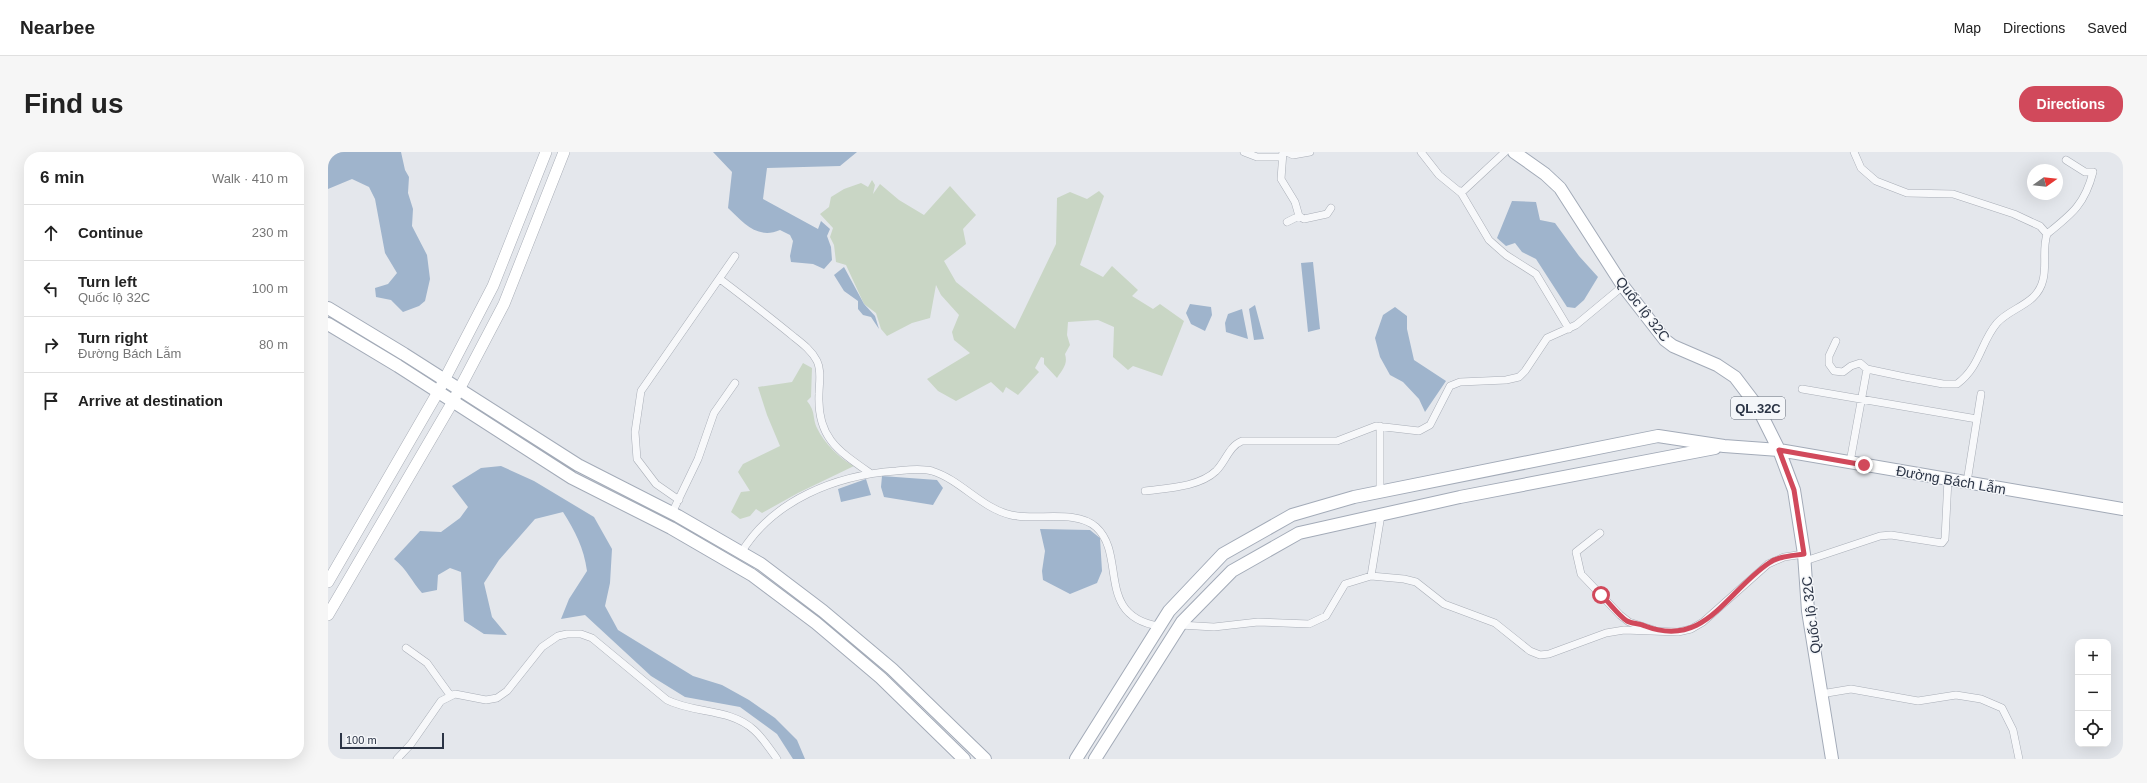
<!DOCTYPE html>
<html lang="en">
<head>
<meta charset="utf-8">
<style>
  :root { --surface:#fff; --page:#f6f6f6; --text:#222; --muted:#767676; --line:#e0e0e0; --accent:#d1495b }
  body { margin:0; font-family:Arial,sans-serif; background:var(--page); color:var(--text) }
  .controls { position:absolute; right:12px; bottom:12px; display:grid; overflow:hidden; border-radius:8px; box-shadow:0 4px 16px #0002 }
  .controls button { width:36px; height:36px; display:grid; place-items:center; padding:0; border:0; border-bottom:1px solid var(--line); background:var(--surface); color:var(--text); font:20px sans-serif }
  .compass { position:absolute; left:1699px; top:12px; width:36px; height:36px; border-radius:50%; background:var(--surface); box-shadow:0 4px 16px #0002; rotate:75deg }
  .scale { position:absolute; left:12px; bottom:10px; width:104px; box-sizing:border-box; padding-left:4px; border:2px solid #2b3445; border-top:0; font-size:11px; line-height:14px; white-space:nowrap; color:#2b3445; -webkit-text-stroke:3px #f4f6f9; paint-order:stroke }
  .stop { position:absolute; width:12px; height:12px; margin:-9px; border:3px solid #d1495b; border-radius:50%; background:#fff }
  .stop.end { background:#d1495b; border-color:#fff; box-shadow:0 1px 4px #0008 }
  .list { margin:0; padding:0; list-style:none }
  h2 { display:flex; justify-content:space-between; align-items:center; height:52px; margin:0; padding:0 16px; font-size:17px }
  h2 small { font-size:13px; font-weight:400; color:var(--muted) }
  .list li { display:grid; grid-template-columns:26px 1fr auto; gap:12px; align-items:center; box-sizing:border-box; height:56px; padding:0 16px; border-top:1px solid var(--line) }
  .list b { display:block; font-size:15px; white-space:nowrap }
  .list p { margin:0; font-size:13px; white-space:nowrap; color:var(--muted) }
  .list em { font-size:13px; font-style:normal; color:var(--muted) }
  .icon { flex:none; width:22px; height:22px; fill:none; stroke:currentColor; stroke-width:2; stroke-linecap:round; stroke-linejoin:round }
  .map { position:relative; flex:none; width:1795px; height:607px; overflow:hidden; border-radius:16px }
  header { display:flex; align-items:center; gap:24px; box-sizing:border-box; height:56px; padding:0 20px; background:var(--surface); border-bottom:1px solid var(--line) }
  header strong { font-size:19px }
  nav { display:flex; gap:22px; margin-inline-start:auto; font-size:14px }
  .intro { display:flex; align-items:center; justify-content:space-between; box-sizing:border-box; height:96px; padding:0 24px }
  h1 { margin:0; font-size:28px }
  .button { padding:10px 18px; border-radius:16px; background:var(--accent); color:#fff; font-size:14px; font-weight:700 }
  main { display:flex; gap:24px; padding:0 24px }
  aside { flex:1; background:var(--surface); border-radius:16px; box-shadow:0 4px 16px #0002 }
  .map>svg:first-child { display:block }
  .green { fill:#c9d6c5 }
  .water { fill:#9fb4cc }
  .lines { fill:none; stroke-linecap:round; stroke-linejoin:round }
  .minor-casing { stroke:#a9aeb7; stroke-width:8 }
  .secondary-casing { stroke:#a9aeb7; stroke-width:12 }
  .primary-casing { stroke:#a3abb8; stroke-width:14 }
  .minor { stroke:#f7f8fa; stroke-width:7 }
  .secondary { stroke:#fff; stroke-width:11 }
  .primary { stroke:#fff; stroke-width:12 }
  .route { stroke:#d1495b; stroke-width:5 }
  .labels { text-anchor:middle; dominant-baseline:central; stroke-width:3; stroke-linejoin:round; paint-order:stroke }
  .shield { fill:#f4f6f9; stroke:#676e7b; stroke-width:1 }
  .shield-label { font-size:13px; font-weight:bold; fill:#2b3445 }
  .street-label { font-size:14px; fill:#2b3445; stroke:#f4f6f9 }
</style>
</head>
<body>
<header>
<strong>Nearbee</strong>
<nav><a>Map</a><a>Directions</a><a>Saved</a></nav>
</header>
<div class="intro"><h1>Find us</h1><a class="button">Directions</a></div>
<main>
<aside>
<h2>6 min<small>Walk · 410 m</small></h2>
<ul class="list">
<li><svg class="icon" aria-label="ahead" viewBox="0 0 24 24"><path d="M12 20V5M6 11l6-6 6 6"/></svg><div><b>Continue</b></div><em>230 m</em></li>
<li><svg class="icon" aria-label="left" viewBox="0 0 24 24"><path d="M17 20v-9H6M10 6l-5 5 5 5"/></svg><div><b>Turn left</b><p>Quốc lộ 32C</p></div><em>100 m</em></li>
<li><svg class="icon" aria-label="right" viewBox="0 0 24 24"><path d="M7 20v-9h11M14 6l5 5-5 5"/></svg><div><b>Turn right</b><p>Đường Bách Lẫm</p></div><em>80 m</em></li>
<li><svg class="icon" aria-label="arrive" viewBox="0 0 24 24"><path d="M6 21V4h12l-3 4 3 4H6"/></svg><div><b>Arrive at destination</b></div></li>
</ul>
</aside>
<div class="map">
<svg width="1795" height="607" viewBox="0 0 1795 607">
  <rect width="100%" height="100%" fill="#e4e7ec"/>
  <path class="green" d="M544 28 547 33 545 42 552 32 571 48 596 63 622 34 648 63 635 77 638 92 616 109 628 130 687 177 728 92 729 46 742 40 759 47 771 39 776 44 752 113 775 125 784 114 810 138 804 144 825 157 832 152 856 169 834 224 805 214 800 218 785 205 786 175 770 168 740 170 739 183 742 193 737 202C740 212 735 217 729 226L716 212V206L713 205 707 216 711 220 690 243 678 235 675 241 663 230 628 249 610 239 599 227 642 201 626 188 624 180 631 163 613 143 608 133 602 166 584 171 559 184 553 177 548 161 536 152 518 113 508 110 506 93 502 85 505 76 492 62 501 55 503 45 516 37 533 31 540 35Z
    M475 211 484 216 483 245 479 249C488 260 484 265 489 276 496 291 512 307 526 314L470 341 434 361 428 357 422 364 412 367 403 360 413 340 422 339 410 320 415 312 452 294 439 263 430 235 464 230Z"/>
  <path class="water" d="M0 0H73L77 18 81 25 80 41 85 57 84 74 99 103 102 127 97 149 91 154 75 160 63 148 48 145 47 136 60 132 69 121 57 101 47 47 41 35 24 27 0 37Z
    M385 0H529L512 14 439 16 435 47 490 77 493 69 502 77 499 84 503 95 504 108 496 117 485 112 463 110 462 104 465 89 462 83 452 78C429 88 415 70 400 56L404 20Z
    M1184 49 1208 50 1212 68 1227 71 1251 104 1270 125 1256 148 1247 156 1239 155 1208 107 1194 100 1187 91 1178 94 1169 86Z
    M985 110 992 177 980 180 973 111Z
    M516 115 536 152 547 164 551 177 543 165 535 163 530 157V149L516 139 506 123Z
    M862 152 883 155 884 163 877 179 863 172 858 161Z
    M927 153 936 187 926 188 921 157Z
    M1067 155 1079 164V177L1086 208 1118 229 1097 260 1091 247 1075 230 1062 223 1052 205 1047 186 1055 163Z
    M914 157 920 187 898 180 897 171 900 162Z
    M173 314 206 329 266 365 284 397 282 431 277 454 290 478 365 524 394 533 421 548 447 566 469 588 477 607H465L449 582 412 555 357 545 323 524 257 463 233 467 241 447 259 419C256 396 247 379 235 360L207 367 171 408 156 431 164 465 179 483 156 482 136 469 133 420 122 416 110 423 109 438 94 441C84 430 79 417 66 407L92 379 113 380 132 366 140 355 124 334 153 316Z
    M554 324 609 328 615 336 605 353 556 345 553 335Z
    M538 327 543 343 513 350 510 337Z
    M712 377 762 378 772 386 774 419 769 431 742 442 715 428 714 419 717 399Z"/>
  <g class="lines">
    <defs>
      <path id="minor" d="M916 0 929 5H954L955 0
        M955 0 953 27 967 50 971 64 976 67 999 62 1003 56
        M959 0 965 3 982 0
        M1093 0 1111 23 1133 41 1177 0
        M1132 39 1161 88 1178 103 1208 122 1241 177
        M959 70 971 64
        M1719 82C1744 62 1757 52 1765 20H1757L1738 8
        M392 127C417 146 442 165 466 185 475 192 484 199 489 209 494 219 491 231 491 242 489 285 509 298 542 321
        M1508 189 1501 204V212L1506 219 1515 220 1523 214 1532 211 1539 217 1577 225 1615 232H1629C1653 214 1652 191 1669 171 1683 155 1709 153 1715 128 1719 112 1714 98 1719 82L1712 74 1686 62 1625 42 1579 41 1548 29 1533 16 1526 0
        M1474 237 1649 267
        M1052 274V340
        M1522 310 1539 217
        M1639 330 1653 242
        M817 339C840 336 871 335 888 319 898 309 901 294 914 289H1009L1048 274 1091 279 1102 273 1122 234 1132 230 1178 228 1191 225 1197 219 1219 186 1248 173 1295 134
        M351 348 328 332 309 307 307 280 313 239 407 104
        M344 361 370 307 386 261 407 231
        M1272 381 1248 400 1253 422 1292 463 1301 470 1326 478
        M413 401C445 348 508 323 568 319 579 318 592 316 604 319 633 328 653 356 683 363 708 369 748 357 768 375 799 403 767 464 831 474
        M1477 409 1552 384 1563 383 1614 391 1617 387 1620 327
        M1043 424 1053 363
        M852 473 886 475 930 470 981 472 998 464 1017 432 1043 424 1076 427 1088 430 1116 452 1167 471 1202 499 1212 503 1221 502 1278 481 1296 478 1350 480 1363 477 1375 470 1440 412 1456 405 1476 402
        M78 496 99 511 122 543
        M1493 542 1523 537 1590 549 1628 543 1653 547 1674 556 1685 578 1691 607
        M69 607 83 592 113 549 127 542 158 548 169 546 179 539 214 495 230 484 239 482H253L264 486 339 548C367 562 402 556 426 578 435 586 442 597 449 607"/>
      <path id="secondary" d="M0 430 110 240 165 134 218 0
        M0 463 124 251 176 152 236 0"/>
      <path id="primary" d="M1186 0 1217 22 1232 36 1295 134 1337 188 1345 194 1389 213 1407 225 1429 254 1451 298 1466 338 1476 402 1480 459 1504 607
        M0 156 76 202 250 313 350 364 433 412 495 459 564 517 657 607
        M0 172 70 214 244 326 343 376 424 423 488 471 553 526 636 607
        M748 607 841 459 895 402 964 363 1026 345 1330 284 1396 294 1451 298 1795 357
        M767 607 854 470 904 419 971 381 1132 345 1387 296"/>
    </defs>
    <use href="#minor" class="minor-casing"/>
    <use href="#secondary" class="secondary-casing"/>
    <use href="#primary" class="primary-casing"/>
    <use href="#minor" class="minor"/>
    <use href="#secondary" class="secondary"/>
    <use href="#primary" class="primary"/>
  </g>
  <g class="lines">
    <path class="route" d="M1273 443C1282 451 1289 462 1299 469 1304 472 1311 471 1317 474 1377 497 1398 440 1441 411 1451 404 1464 404 1476 402L1466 338 1451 298 1536 313"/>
  </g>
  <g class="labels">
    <rect class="shield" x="1403" y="245" width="54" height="22" rx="3"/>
    <g class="shield-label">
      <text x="1430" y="256">QL.32C</text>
    </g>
    <g class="street-label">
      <text transform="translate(1315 157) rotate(52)">Quốc lộ 32C</text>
      <text transform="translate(1623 328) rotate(10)">Đường Bách Lẫm</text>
      <text transform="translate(1483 463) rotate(-97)">Quốc lộ 32C</text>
    </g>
  </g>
</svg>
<div class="controls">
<button>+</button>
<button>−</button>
<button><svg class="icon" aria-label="locate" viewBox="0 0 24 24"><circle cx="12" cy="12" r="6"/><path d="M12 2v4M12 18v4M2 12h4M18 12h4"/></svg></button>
</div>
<svg class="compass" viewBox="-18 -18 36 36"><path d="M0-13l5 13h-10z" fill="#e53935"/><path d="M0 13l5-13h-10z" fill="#767676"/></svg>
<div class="scale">100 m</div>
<div class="stop" style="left:1273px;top:443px"></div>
<div class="stop end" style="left:1536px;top:313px"></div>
</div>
</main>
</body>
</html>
